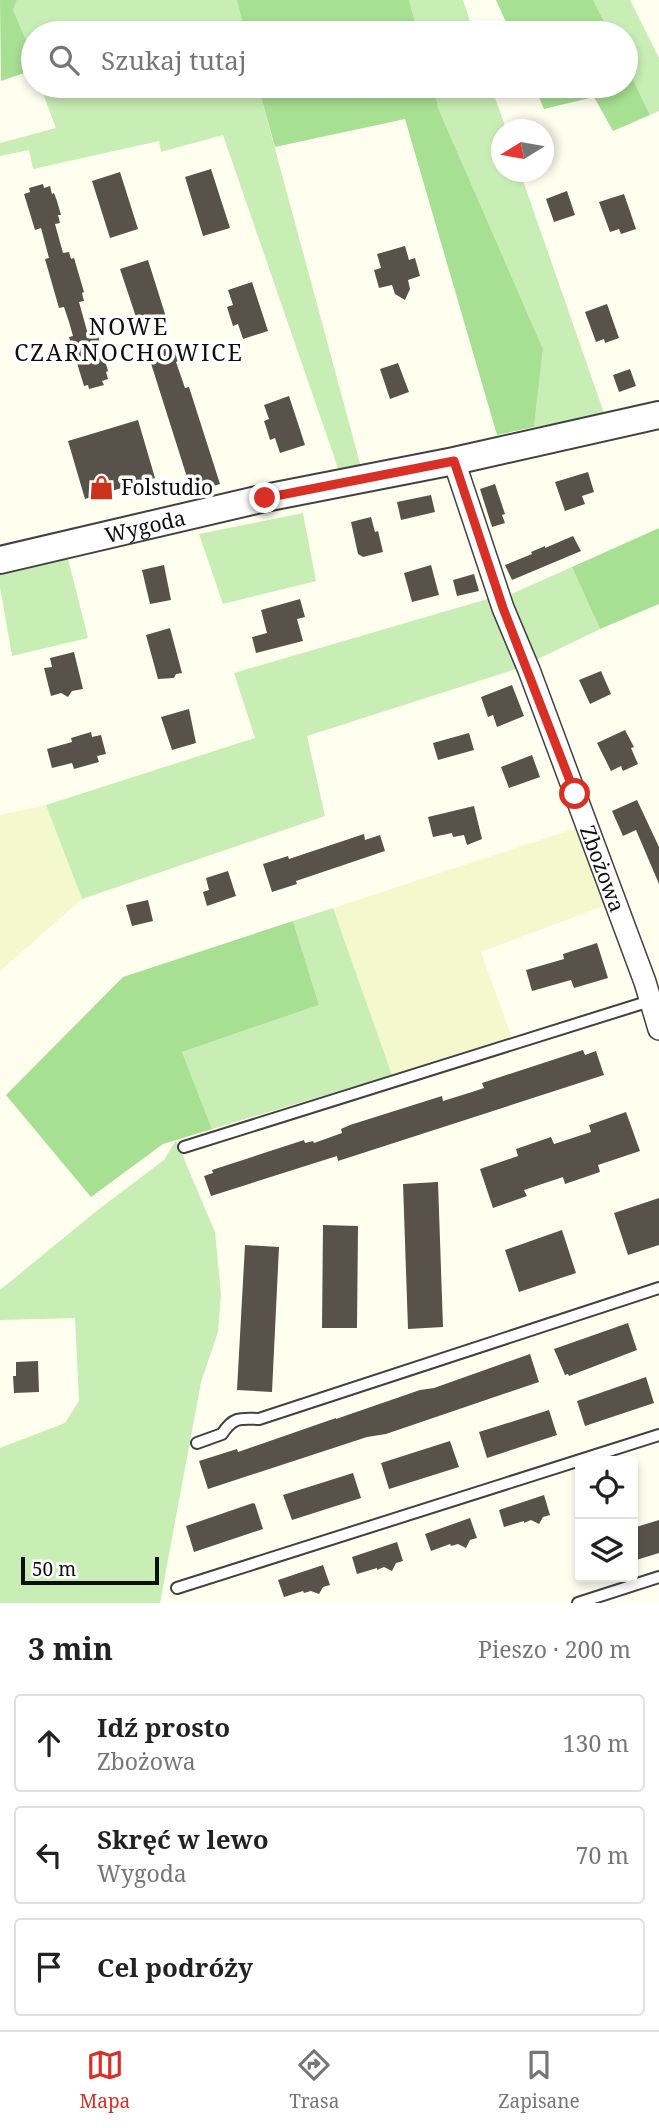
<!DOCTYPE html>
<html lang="pl">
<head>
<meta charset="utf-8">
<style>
  :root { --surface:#fff; --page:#f6f6f6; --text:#222; --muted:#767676; --line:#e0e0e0; --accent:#d93025 }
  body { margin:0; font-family:"Noto Serif",serif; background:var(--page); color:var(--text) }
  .controls { position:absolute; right:21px; bottom:21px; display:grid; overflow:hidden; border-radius:7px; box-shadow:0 4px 10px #0003 }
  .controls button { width:63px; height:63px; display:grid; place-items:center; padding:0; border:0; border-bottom:2px solid var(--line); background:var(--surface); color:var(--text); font:35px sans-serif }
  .compass { position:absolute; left:491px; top:119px; width:63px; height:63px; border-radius:50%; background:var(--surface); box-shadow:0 4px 10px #0003; rotate:259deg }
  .scale { position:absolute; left:21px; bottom:18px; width:138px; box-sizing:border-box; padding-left:7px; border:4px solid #0e0e0e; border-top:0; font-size:19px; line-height:24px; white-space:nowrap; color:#0e0e0e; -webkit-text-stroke:5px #fff; paint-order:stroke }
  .stop { position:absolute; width:21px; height:21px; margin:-16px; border:5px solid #d93025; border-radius:50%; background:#fff }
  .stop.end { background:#d93025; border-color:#fff; box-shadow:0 2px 7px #0008 }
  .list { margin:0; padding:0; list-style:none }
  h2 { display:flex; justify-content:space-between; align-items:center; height:91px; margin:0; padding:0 28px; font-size:30px }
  h2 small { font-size:23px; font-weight:400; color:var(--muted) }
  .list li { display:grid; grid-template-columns:46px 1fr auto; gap:21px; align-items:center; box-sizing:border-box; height:98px; margin:0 14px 14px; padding:0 14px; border:2px solid var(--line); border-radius:7px }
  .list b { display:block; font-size:26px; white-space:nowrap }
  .list p { margin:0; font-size:23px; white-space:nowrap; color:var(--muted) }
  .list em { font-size:23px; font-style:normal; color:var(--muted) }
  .icon { flex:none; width:38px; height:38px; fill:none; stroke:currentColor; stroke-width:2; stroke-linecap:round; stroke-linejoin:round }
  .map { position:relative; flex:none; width:659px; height:1603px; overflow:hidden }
  .search { position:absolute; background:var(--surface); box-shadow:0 4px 10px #0003; left:21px; right:21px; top:21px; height:77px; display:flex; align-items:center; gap:18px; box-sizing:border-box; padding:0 24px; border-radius:38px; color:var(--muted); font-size:26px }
  .sheet { height:427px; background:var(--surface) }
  nav { display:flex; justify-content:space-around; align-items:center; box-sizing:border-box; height:98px; border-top:2px solid var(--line); background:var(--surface); font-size:19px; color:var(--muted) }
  nav a { display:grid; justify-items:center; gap:4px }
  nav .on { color:var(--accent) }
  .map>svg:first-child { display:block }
  .farmland { fill:#f3f8cd }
  .green { fill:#c8edb5 }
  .forest { fill:#a7df93 }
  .building { fill:#58524a }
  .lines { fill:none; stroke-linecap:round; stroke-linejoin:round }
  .service-casing { stroke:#414141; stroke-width:14 }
  .minor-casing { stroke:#414141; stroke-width:24 }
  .tertiary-casing { stroke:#414141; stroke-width:30 }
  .service { stroke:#fff; stroke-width:10 }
  .minor { stroke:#fff; stroke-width:21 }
  .tertiary { stroke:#fff; stroke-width:26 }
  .route { stroke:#d93025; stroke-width:9 }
  .labels { text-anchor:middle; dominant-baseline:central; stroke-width:7; stroke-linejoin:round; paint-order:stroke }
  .poi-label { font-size:21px; fill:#0e0e0e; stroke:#fff; text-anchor:start }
  .street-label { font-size:21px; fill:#0e0e0e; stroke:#fff }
  .neighbourhood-label { font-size:23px; letter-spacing:2px; fill:#0e0e0e; stroke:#fff }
</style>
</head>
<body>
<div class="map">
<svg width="659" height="1603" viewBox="0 0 659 1603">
  <rect width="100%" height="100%" fill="#fffff0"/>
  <path class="farmland" d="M46 805 82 899 0 971V815Z
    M577 828 606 905 481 952 512 1038 392 1075 333 908Z"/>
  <path class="green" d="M17 0H237L245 33H33V56L13 10Z
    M409 0H463L474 33H418Z
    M593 0H630L659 58V111L650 115 626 65V33H610Z
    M40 86H258L361 467 339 471 223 135 161 152 159 141 33 169 29 150 0 156V143L56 128Z
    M433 86H491L506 129 502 130V172H520L605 416 534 427 543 349 439 110Z
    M303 513 316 581 223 604 199 534Z
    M68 559 88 638 12 656 0 587V573Z
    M572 567 600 629 536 660 507 596Z
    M491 598 519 668 307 736 325 816 82 899 46 805 255 738 234 673Z
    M333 908 392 1075 212 1129 182 1052 319 1005 293 921Z
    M176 1140 215 1232 221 1294 218 1332 201 1382 160 1603H0V1448L65 1423 79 1401 75 1318 0 1320V1290L99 1209 164 1160Z"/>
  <path class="forest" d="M0 0H17L13 10 33 56V70L1 81Z
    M237 0H409L418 33H245Z
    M496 0H593L610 33H511Z
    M626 65 650 115 613 131 594 97 544 109 534 86H626Z
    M258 86H433L439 110 543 349 534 427 497 435 405 119 275 147Z
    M659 528V604L600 629 572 567Z
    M293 921 319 1005 182 1052 212 1129 163 1144 91 1197 6 1095 123 977Z"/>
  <path class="building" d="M211 169 230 228 203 236 185 177Z
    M120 172 138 229 110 238 92 181Z
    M43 184 44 188 50 186 52 194 54 193 57 201 61 215H58L60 223 55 224 63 253 69 252 71 259 74 258 84 292 82 293 84 301 79 302 87 331 93 329 95 337 98 336 108 371 106 372 108 379 102 381 104 385 89 389 88 385 84 386 69 337 73 336 69 322 64 307 59 308 45 259 49 258 41 228 35 230 24 194 30 192 29 188Z
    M567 191 575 215 554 222 546 199Z
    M624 194 636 229 621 234 619 229 610 232 599 202Z
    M405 246 409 260 415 258 420 276 408 280 410 289 405 300 395 294 392 285 379 288 374 270 381 268 377 254Z
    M148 260 166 317 139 326 120 269Z
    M252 282 268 331 243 339 238 324 233 326 227 307 233 305 228 290Z
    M607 304 619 338 605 343 604 339 596 342 585 312Z
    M175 345 180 360 176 362 185 388 189 387 220 484 192 493 148 354Z
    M398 363 409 392 390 399 380 369Z
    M630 369 636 386 619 392 613 375Z
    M289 396 305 445 280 453 275 438 270 440 267 430 264 421 269 419 264 405Z
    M138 420 155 478 85 499 68 441Z
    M588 472 594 492 582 496 585 504 565 511 555 482Z
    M495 484 505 514 502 515 505 523 492 527 480 489Z
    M431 495 435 512 401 520 397 502Z
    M371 517 375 532 378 531 383 552 363 557 358 554 351 522Z
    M573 536 581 551 512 580 505 565 532 554 531 552 545 546V548Z
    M164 565 171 600 150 604 142 570Z
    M431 565 439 595 412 602 404 573Z
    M474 574 479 591 457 596 453 580Z
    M300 599 305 617 297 619 303 641 256 653 252 637 267 633 261 610Z
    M170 628 182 673 176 674 174 678 158 679 146 635Z
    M74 652 83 689 72 691 68 697 61 693 51 696 44 668 52 667 50 658Z
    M601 671 611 694 590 704 579 680Z
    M512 685 524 716 497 727 493 715 488 717 481 697Z
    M189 709 196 743 172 750 161 717Z
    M625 730 634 747 631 748 638 764 623 771 621 766 611 771 597 743Z
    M91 732 92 737 101 735 106 754 97 756 99 762 74 769 72 763 52 768 47 749 72 742 71 738Z
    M469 733 474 750 438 760 433 743Z
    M532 755 540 777 509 788 501 767Z
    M637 800 659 847V884L636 830 623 836 612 811Z
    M474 806 482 839 467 845 464 835 453 837 452 833 433 837 428 817Z
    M364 834 365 840 380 835 385 851 296 881 297 884 272 892 263 864 288 856 289 859Z
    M228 871 236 896 207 906 203 892 209 890 206 878Z
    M148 900 153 921 132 926 126 905Z
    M597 943 608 978 574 988 571 980 532 991 526 970 564 959 563 954Z
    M583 1050 585 1055 596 1051 604 1075 338 1161 337 1156 211 1196 204 1176 213 1173 212 1170 304 1140 305 1143 313 1141 314 1143 342 1133 341 1129 350 1125 442 1096 443 1101 472 1092 484 1088 482 1083Z
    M626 1112 640 1151 598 1165 600 1172 565 1184 563 1177 524 1190 527 1196 493 1208 480 1169 518 1156 516 1149 551 1137 554 1144 591 1132 589 1125Z
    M438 1182 443 1327 408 1329 403 1184Z
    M659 1198V1245L628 1255 614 1213Z
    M323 1225 358 1226 357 1328H322Z
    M562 1230 576 1273 519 1292 505 1250Z
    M245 1245 279 1247 272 1392 237 1390Z
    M628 1323 637 1350 569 1376 568 1374 565 1375 554 1349Z
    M530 1354 539 1382 386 1434 367 1437 208 1489 199 1461 237 1449 238 1452 336 1418V1419L420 1390 434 1388Z
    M38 1361 39 1392 14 1393 13 1376H16V1362Z
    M646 1377 654 1403 585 1426 577 1401Z
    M549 1410 557 1435 487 1458 479 1432Z
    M450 1441 459 1467 389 1489 381 1463Z
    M353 1473 361 1498 292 1520 283 1495Z
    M544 1495 550 1515 543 1517 539 1524 531 1520 524 1523V1521L504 1527 499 1510Z
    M253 1503 255 1504 263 1529 194 1552 186 1526Z
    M470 1518 477 1538 470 1540 466 1548 458 1544 451 1546 450 1544 431 1551 425 1534Z
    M659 1520V1553L633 1561V1528Z
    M397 1542 403 1561 396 1563 392 1571 384 1567 377 1570V1568L357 1574 352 1557Z
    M323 1565 330 1585 323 1587 319 1594 311 1591 304 1593 303 1591 284 1597 278 1580Z"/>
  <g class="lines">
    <defs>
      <path id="service" d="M184 1147 650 1001
        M197 1443 222 1434C233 1417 240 1418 259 1419L659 1288
        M177 1588 659 1435
        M578 1603 659 1577"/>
      <g id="minor">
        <path id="s1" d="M454 461 503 608 529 670 645 982 659 1029"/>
      </g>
      <g id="tertiary">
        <path id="s2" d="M0 560 265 498 454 461 659 415"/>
      </g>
    </defs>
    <use href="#service" class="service-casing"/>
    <use href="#minor" class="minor-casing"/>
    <use href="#tertiary" class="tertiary-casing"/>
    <use href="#service" class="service"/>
    <use href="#minor" class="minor"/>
    <use href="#tertiary" class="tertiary"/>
  </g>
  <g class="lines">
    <path class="route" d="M265 498 454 461 503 608 575 794"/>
  </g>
  <defs>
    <symbol id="shop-bare" viewBox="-9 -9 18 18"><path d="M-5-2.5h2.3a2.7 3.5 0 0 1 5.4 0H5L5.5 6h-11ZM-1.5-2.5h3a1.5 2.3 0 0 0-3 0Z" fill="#ca331a" stroke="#fff" stroke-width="2.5" paint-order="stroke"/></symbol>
  </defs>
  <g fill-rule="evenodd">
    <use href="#shop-bare" x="84" y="470" width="35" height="35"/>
  </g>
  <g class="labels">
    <g class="poi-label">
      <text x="121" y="487">Folstudio</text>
    </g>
    <g class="street-label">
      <text stroke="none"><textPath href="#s2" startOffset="149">Wygoda</textPath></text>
      <text stroke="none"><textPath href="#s1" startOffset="434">Zbożowa</textPath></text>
    </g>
    <g class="neighbourhood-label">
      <text x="129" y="326">NOWE<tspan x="129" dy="26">CZARNOCHOWICE</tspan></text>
    </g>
  </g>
</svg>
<div class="controls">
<button><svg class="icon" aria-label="locate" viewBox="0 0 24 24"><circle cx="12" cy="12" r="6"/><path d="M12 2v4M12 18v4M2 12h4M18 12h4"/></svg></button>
<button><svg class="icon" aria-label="layers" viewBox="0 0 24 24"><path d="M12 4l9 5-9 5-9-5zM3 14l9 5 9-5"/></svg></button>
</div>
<svg class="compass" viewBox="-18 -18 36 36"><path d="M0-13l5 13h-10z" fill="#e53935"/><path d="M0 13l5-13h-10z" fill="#767676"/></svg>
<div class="scale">50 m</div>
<div class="stop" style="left:575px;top:794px"></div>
<div class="stop end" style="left:265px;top:498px"></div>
<div class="search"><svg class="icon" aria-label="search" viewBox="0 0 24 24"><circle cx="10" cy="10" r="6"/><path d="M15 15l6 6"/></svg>Szukaj tutaj</div>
</div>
<section class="sheet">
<h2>3 min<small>Pieszo · 200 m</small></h2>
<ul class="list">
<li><svg class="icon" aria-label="ahead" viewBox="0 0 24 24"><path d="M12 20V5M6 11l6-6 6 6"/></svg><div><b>Idź prosto</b><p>Zbożowa</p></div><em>130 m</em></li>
<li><svg class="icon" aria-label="left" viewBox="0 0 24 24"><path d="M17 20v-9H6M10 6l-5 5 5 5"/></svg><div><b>Skręć w lewo</b><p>Wygoda</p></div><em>70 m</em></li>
<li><svg class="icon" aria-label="arrive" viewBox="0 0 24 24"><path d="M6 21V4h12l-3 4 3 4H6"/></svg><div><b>Cel podróży</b></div></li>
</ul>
</section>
<nav>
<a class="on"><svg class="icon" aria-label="map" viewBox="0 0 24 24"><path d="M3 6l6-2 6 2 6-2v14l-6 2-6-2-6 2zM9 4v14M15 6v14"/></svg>Mapa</a>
<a><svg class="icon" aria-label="directions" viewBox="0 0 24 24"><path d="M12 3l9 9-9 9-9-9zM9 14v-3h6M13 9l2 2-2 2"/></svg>Trasa</a>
<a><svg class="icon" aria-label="saved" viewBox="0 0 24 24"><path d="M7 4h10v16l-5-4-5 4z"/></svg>Zapisane</a>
</nav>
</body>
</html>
